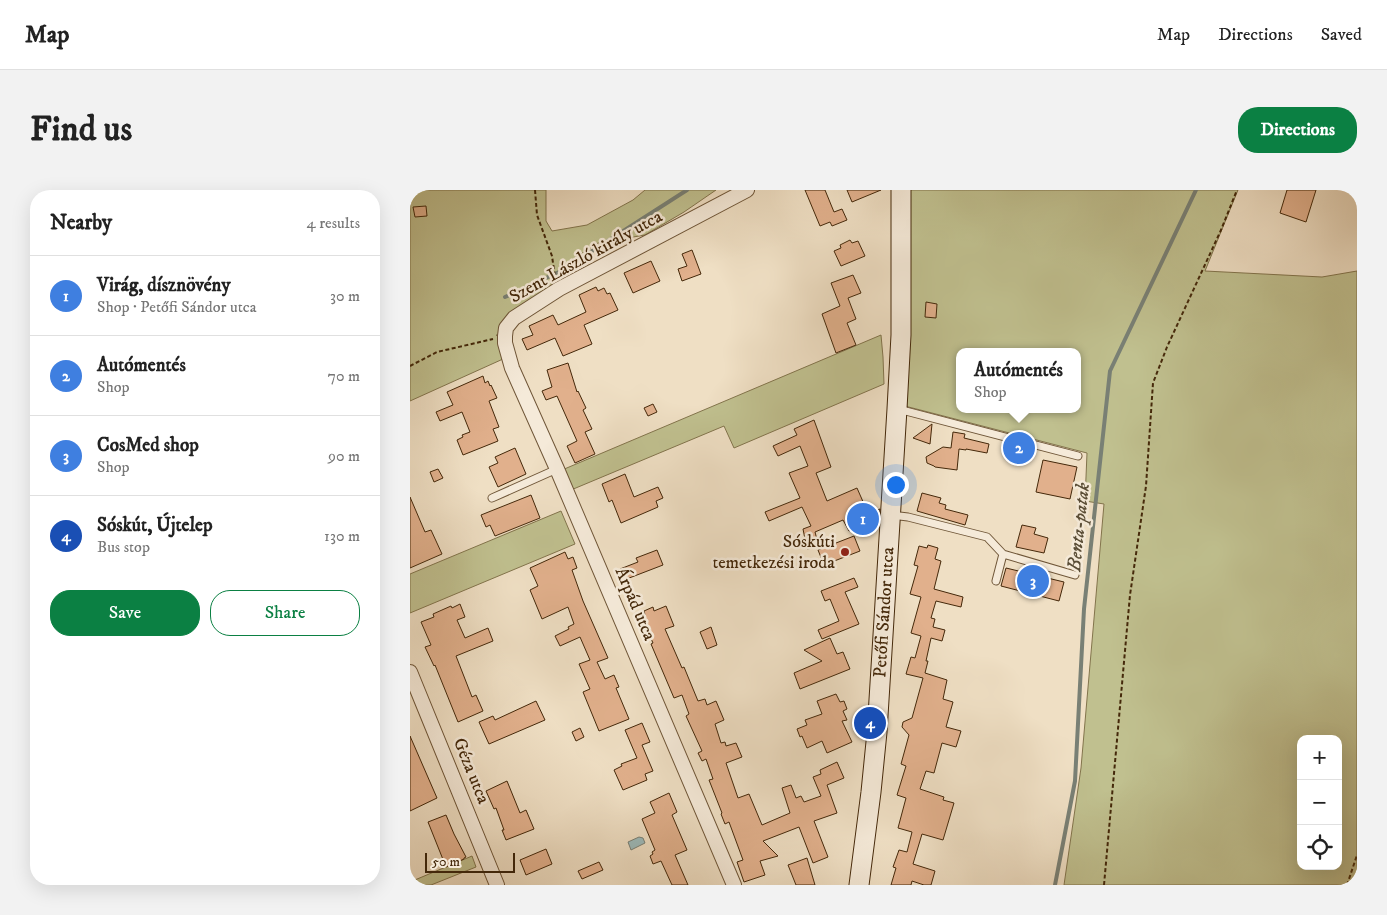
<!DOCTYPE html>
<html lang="en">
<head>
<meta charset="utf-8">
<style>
  :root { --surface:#fff; --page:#f2f2f2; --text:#222; --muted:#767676; --line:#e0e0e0; --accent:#0b8043 }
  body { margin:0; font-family:"IM FELL DW Pica",serif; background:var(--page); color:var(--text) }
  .controls { position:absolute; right:15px; bottom:15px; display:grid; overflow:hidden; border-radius:10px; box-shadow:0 5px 20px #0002 }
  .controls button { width:45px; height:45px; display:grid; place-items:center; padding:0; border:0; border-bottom:1px solid var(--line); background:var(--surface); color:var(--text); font:25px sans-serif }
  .scale { position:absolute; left:15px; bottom:12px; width:90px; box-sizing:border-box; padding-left:5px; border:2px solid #44280a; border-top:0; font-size:14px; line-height:18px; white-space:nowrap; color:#44280a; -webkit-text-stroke:4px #f5ead9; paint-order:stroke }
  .you { position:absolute; left:485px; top:294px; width:18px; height:18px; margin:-12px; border:4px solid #fff; border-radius:50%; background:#1a73e8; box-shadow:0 0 0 8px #1a73e833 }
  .badge { display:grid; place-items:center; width:32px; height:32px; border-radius:50%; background:var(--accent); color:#fff; font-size:16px; font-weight:700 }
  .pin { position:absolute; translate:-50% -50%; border:2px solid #fff; box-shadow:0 1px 5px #0006 }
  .popup { position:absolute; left:546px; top:158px; width:125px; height:65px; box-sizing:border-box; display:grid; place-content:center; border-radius:10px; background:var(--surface); filter:drop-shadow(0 1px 4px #0005); font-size:16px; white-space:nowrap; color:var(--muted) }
  .popup b { font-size:19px; color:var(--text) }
  .popup::after { content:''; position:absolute; left:50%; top:100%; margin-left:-10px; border:10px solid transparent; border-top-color:var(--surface) }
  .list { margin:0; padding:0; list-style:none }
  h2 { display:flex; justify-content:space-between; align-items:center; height:65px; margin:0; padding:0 20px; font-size:21px }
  h2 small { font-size:16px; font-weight:400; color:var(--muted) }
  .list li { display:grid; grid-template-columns:32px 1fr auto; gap:15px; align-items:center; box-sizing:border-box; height:80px; padding:0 20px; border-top:1px solid var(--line) }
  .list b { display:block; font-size:19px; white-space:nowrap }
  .list p { margin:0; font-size:16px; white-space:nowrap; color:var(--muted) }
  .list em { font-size:16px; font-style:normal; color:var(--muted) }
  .actions { display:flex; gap:10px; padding:15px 20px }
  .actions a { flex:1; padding:11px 0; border:1px solid var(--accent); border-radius:20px; text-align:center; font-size:18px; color:var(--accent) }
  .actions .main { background:var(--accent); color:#fff }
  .icon { flex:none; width:28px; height:28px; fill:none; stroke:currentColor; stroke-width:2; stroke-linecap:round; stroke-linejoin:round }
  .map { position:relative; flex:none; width:947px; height:695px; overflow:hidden; border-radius:20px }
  header { display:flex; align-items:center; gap:30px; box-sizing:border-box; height:70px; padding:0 25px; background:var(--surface); border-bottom:1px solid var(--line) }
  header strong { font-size:24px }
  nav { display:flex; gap:28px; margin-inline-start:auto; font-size:18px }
  .intro { display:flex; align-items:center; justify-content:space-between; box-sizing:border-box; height:120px; padding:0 30px }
  h1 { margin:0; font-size:35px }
  .button { padding:12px 22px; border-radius:20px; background:var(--accent); color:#fff; font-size:18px; font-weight:700 }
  main { display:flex; gap:30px; padding:0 30px }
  aside { flex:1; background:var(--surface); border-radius:20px; box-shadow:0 5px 20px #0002 }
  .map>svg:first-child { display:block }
  .green { fill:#c0c08f; stroke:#82744c; fill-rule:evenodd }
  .water { fill:#9cbbbc; stroke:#798075 }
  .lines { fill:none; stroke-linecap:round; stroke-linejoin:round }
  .stream { stroke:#798075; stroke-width:4 }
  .building { fill:#e1b08c; stroke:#44280a }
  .service-casing { stroke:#6f5638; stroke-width:9 }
  .minor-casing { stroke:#6f5638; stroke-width:16 }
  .secondary-casing { stroke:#44280a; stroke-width:21 }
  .path { stroke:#44280a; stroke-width:2; stroke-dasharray:4 2.5; stroke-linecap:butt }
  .service { stroke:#f5ead9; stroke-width:7 }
  .minor { stroke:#f5ead9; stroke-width:14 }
  .secondary { stroke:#f5ead9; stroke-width:19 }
  .poi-dot { fill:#8f2418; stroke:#f5ead9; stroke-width:2 }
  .labels { text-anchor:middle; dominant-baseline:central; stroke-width:5; stroke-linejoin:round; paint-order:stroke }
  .street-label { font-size:18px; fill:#44280a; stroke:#f5ead9 }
  .poi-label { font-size:18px; fill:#44280a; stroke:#f5ead9; text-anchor:end }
  .water-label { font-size:19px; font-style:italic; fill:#5a4d36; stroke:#f5ead9 }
</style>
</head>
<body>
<header>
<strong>Map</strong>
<nav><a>Map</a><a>Directions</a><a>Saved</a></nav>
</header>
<div class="intro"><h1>Find us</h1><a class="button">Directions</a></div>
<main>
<aside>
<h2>Nearby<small>4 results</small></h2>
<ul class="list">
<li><span class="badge" style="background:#3f7fe0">1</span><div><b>Virág, dísznövény</b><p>Shop · Petőfi Sándor utca</p></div><em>30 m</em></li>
<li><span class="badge" style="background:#3f7fe0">2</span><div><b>Autómentés</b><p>Shop</p></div><em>70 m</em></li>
<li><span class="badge" style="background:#3f7fe0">3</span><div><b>CosMed shop</b><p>Shop</p></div><em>90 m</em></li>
<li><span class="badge" style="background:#1a4fb4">4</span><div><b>Sóskút, Újtelep</b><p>Bus stop</p></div><em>130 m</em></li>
</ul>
<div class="actions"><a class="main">Save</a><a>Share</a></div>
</aside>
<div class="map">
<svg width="947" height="695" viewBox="0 0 947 695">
  <rect width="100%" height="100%" fill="#efdfc4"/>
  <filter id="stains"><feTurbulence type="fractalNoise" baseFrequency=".004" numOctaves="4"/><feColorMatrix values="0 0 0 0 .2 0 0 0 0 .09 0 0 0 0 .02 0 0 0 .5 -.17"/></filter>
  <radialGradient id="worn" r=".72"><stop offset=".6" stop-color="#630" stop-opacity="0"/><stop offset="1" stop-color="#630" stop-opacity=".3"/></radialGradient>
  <path class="green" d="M0 0H136V31L142 41 177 35 223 10 235 0H306L274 22 235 45 188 53 158 72 149 99 104 128 95 146 86 145 90 148 93 169 0 211Z
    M491 0H828L795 81 912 87 947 81V695H654L671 578 694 314 675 311 677 263 487 214ZM550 162H668V219H550ZM891 549H928V676H891Z
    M471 145 473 167 474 194 324 258 314 236 161 300 152 280Z
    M151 321 165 354 0 423V384Z
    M62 666 66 677 21 695H0V692Z"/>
  <path class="water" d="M229 647 233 648 235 653 221 660 218 652Z"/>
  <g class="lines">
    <path class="stream" d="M95 107 151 81 277 0
      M645 695 665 591 674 419 700 181 786 0"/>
  </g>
  <path class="building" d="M395 0H415L424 22 432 19 437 30 422 36 420 32 410 36Z
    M437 0H471L442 12Z
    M877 0H906L896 32 870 23Z
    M16 16 17 26 5 27 3 17Z
    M440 50 442 53 448 51 455 66 431 76 424 61 431 58 430 55Z
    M282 60 291 84 272 91 268 79 277 76 272 64Z
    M241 71 250 91 223 103 214 83Z
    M443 85 451 103 438 108 446 129 437 133 446 155 426 163 412 124 430 116 421 93Z
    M186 97 188 101 194 98 197 104 200 103 208 120 174 135 182 154 153 166 145 148 117 160 112 149 123 145 119 136 143 125 148 135 176 122 169 105Z
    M516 112 527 114 526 128 515 127Z
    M158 173 167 202 168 201 176 218 173 220 182 239 175 242 185 264 165 273 157 256 167 251 147 206 136 210 132 201 142 197 137 180Z
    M73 186 75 193 78 191 80 196 81 195 87 208 79 211 89 237 83 239 88 251 53 265 47 250 53 247 52 245 60 242 52 222 30 231 26 222 43 215 37 202Z
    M243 214 247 222 238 226 234 218Z
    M404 230 421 277 406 283 417 311 447 298 458 323 470 319 469 327 466 329V331L459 332 439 341 433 330 405 342 409 357 397 359 393 339 401 336 392 317 359 331 355 322 390 308 379 283 398 276 390 256 368 266 363 256 387 245 384 239Z
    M522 234 520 254 503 248Z
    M543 242 555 244 554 248 579 254 577 263 556 259V260L549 259 547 280 525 277 524 276 517 273 516 267 533 257 541 258Z
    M105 258 116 284 88 297 79 277 88 273 85 267Z
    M633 270 667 277 660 309 626 302Z
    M28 279 33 288 24 292 20 282Z
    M215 284 224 307 248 297 253 308 246 311 248 317 211 333 202 310 199 312 192 294Z
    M512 303 531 308 529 313 536 315 535 319 558 325 555 335 507 321Z
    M121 305 130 328 85 346 80 335 76 337 71 325Z
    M0 307 15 342 21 340 32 364 0 378Z
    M612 335 626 338 624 344 638 348 634 363 606 357Z
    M444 346 450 361 414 375 408 360Z
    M518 355 528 358 525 369 531 371 524 399 553 407 551 417 526 411 521 428 525 429 523 437 535 440 532 451 521 448 516 471H518L515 483 537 490 533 509 543 512 536 537 551 541 546 557 532 553 524 583 516 581 510 599 534 607 533 610 544 613 533 650 512 644 503 674 525 681 521 695H514L502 691 501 695H481L486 678 483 677 489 660 497 662 502 642 488 638 496 608 487 605 496 576 491 574 499 545 492 537 493 532 502 528 513 488 496 484 501 467 505 468 511 446 501 443 511 407 500 404 508 376 504 375 509 356 517 358Z
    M247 360 253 375 214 390 210 379 228 372 226 368Z
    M155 362 158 369 163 367 167 378 162 380 173 411 198 468 187 472 195 489 204 485 209 497 206 498 219 529 189 541 173 502 180 499 169 474 180 470 170 447 150 456 145 446 159 439 158 437 164 434 158 417 132 429 120 400 128 396 120 378Z
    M596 378 654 392 649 411 591 396Z
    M444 388 448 397 435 402 449 434 412 449 408 440 429 431 420 409 415 411 411 401Z
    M50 414 55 427 47 430 55 448 78 438 83 451 46 466 62 507 66 505 73 521 48 532 25 475 24 476 15 457 21 455 11 432 24 427 23 424 41 416 42 418Z
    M256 416 264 436 255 439 272 478 274 477 288 511 295 509 297 515 306 511 314 530 305 534 311 553 315 552 316 556 326 553 332 567 316 573 328 608 339 604 352 635 380 623 372 598 381 595 386 608 391 606 394 612 411 606 403 587 411 584 410 580 427 572 434 588 417 595 427 623 404 631 418 667 403 673 389 637 353 651 368 666 350 671 355 685 334 692 327 672 333 670 319 632 315 634 311 624 312 623 299 590 303 589 296 569 292 571 288 563 292 561 276 526 279 524 272 505 264 508 241 454 243 453 231 427 235 425 234 421 243 417 244 421Z
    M301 437 307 455 297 459 290 442Z
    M420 448 427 464 433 462 440 479 390 499 384 483 412 471 394 460Z
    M426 504 430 512 434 511 437 519 433 521 437 530 432 531 442 552 417 563 412 551 397 558 392 546 390 547 387 539 397 535 395 530 412 524 407 511Z
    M126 511 135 530 79 554 69 532 83 526 85 530Z
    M232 533 240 552 232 555 243 581 235 584 237 590 213 600 204 580 212 576 211 574 227 568 215 540Z
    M170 538 174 547 166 551 162 542Z
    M0 546 27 608 0 621Z
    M97 591 110 623 116 620 124 639 96 650 92 640H94L86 618 84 619 76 601Z
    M259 603 267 622 262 625 277 660 265 665 278 695H262L251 671 243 674 240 666 243 664 242 662 245 660 232 629 245 623 240 612Z
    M36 625 44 644 56 667 54 668V669L36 677 18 632Z
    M136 659 142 674 116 685 110 670Z
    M397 668 405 695H386L378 675Z
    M189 672 193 680 172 689 168 681Z"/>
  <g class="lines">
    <defs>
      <path id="service" d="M488 219 668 266
        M82 308 147 279
        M481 325 498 327 577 347 593 364 665 385
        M586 391 593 364"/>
      <path id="minor" d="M0 482 87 695
        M324 695 147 279 102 178 95 153V146L96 138 104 128 149 99 337 0"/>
      <g id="secondary">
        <path id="s1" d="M449 695 461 602 467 542 487 219 491 145V0"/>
      </g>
    </defs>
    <use href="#service" class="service-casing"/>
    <use href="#minor" class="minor-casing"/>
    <use href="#secondary" class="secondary-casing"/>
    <path class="path" d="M125 0 127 25 142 66 145 87
      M0 176 27 162 83 149
      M694 695 720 405 736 296 743 193 757 157 811 40 827 0
      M937 695 947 665"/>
    <use href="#service" class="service"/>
    <use href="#minor" class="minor"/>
    <use href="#secondary" class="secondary"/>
  </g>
  <circle class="poi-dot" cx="435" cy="362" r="5"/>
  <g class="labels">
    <g class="street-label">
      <text transform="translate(176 67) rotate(-29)">Szent László király utca</text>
      <text transform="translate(225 414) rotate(67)">Árpád utca</text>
      <text stroke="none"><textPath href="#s1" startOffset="274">Petőfi Sándor utca</textPath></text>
      <text transform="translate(61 581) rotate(68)">Géza utca</text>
    </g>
    <g class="poi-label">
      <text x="425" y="352">Sóskúti<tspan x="425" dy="21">temetkezési iroda</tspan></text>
    </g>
    <g class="water-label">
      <text transform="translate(669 337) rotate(-84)">Benta-patak</text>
    </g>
  </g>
  <rect width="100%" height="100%" filter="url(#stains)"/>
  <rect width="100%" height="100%" fill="url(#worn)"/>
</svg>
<div class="controls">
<button>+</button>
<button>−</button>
<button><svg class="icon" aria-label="locate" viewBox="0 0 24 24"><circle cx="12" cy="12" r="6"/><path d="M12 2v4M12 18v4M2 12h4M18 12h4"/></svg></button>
</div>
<div class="scale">50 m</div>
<div class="you"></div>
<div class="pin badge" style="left:453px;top:329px;background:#3f7fe0">1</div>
<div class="pin badge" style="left:609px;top:258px;background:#3f7fe0">2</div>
<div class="popup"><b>Autómentés</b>Shop</div>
<div class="pin badge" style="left:623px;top:391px;background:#3f7fe0">3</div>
<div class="pin badge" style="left:460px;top:533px;background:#1a4fb4">4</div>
</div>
</main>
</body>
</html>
